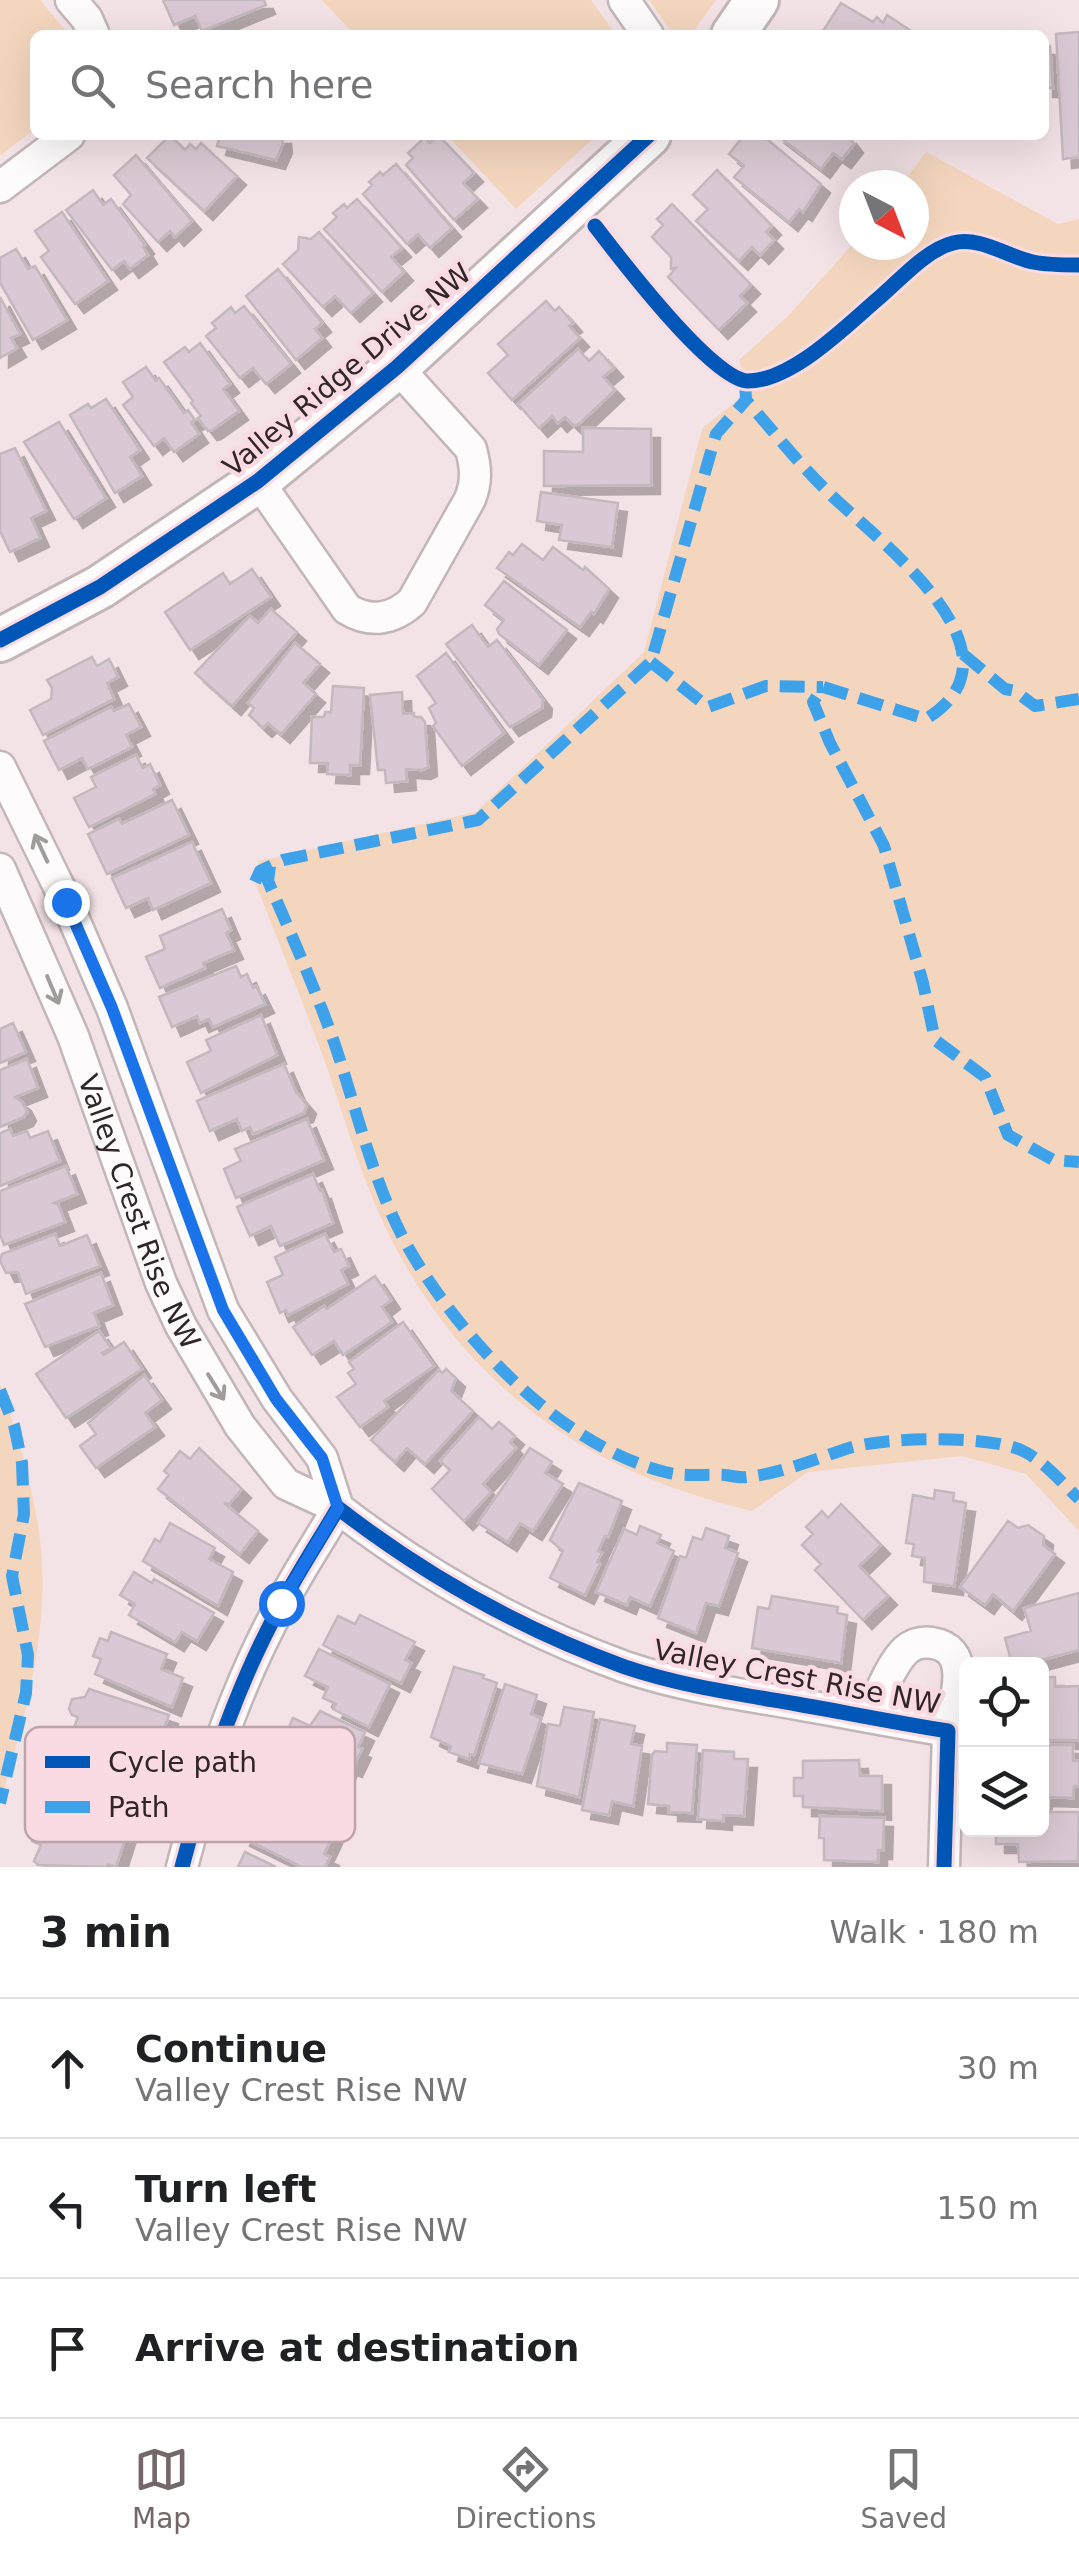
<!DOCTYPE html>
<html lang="en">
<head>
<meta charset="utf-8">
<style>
  :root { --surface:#fff; --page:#f2f2f2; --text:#202124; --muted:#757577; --line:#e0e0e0; --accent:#74676a }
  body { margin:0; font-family:"DejaVu Sans",sans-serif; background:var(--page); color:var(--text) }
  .controls { position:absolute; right:30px; bottom:30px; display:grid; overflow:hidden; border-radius:15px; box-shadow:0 10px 40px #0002 }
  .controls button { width:90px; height:90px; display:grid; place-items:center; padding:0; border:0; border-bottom:2px solid var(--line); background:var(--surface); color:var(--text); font:50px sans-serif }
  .compass { position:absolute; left:839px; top:170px; width:90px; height:90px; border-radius:50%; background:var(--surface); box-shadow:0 10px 40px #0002; rotate:138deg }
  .stop { position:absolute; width:30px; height:30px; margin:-22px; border:8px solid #1a73e8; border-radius:50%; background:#fff }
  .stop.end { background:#1a73e8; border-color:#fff; box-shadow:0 2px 10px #0008 }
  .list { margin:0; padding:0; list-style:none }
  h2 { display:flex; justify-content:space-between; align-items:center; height:130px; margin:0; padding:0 40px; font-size:42px }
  h2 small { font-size:32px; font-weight:400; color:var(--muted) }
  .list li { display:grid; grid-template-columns:65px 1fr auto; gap:30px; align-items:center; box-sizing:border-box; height:140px; padding:0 40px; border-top:2px solid var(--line) }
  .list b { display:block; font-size:38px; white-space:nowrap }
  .list p { margin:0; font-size:32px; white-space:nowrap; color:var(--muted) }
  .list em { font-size:32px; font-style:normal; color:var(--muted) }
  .icon { flex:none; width:55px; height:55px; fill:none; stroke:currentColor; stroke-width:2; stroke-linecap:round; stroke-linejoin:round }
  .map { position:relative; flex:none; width:1079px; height:1867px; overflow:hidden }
  .search { position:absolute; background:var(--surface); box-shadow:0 10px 40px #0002; left:30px; right:30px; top:30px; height:110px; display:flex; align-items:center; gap:25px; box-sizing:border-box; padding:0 35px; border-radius:15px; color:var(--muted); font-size:38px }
  .sheet { height:550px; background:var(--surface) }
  nav { display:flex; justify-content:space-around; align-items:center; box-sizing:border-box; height:140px; border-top:2px solid var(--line); background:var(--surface); font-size:28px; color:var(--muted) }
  nav a { display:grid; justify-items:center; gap:5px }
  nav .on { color:var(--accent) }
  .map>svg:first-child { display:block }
  .green { fill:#f4d6be }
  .building { fill:#dac9d4; stroke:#c3b8bd; stroke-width:2.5; filter:url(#shadow) }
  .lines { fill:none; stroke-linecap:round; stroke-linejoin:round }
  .street-casing { stroke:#c3b6b9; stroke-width:35 }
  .secondary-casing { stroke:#c3b6b9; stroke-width:48 }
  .street { stroke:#fdfbfb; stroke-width:30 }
  .secondary { stroke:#fdfbfb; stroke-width:42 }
  .quiet { stroke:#3ea2eb; stroke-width:12; stroke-dasharray:25 12; stroke-linecap:butt }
  .cycleway-casing { stroke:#fadbe3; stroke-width:21 }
  .cycleway { stroke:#0057b8; stroke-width:15 }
  .oneway { stroke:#a19b9c }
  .route { stroke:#1a73e8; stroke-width:12 }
  .labels { text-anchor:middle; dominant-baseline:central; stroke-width:9; stroke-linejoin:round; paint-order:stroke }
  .street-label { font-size:28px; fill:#302528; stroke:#fadbe3 }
  .key { fill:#fadbe3; stroke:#bda4ab; stroke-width:2.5 }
  .key-label { font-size:28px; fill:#302528 }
</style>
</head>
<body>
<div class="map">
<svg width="1079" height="1867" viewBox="0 0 1079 1867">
  <defs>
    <filter id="shadow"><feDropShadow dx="9" dy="9" stdDeviation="0" flood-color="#0004"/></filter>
  </defs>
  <rect width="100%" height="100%" fill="#f3e2e6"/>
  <path class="green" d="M0 0H40L69 35H35V129L0 156Z
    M322 0H591L616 35H355Z
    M649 0H716L691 35H673Z
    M447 135H597L516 209Z
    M926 152 1058 224 1079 219V1531L1026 1474 962 1456 808 1472 752 1511C576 1470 451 1376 377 1209 356 1161 342 1109 324 1059 302 1000 278 941 255 882L259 861 476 812 644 652 702 429 750 390 739 360 788 316 854 243 914 245V185H901Z
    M0 1385C18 1435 33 1486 40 1540 51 1629 24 1719 0 1803Z"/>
  <path class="building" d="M163 0H264L266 5 202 31 195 16 174 25Z
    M841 3 873 22 877 17 883 23 887 15 917 35H830L823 31Z
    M1079 32V157L1063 159 1056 34Z
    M1044 46H1050L1053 88H1044Z
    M170 135 185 150 190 144 196 149 201 143 237 176 204 211 147 158Z
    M212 135H282L283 144 276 160 217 146 219 139Z
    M438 135 474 173 463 183 478 199 454 220 406 165 413 158 408 153 425 137 430 143Z
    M744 135H762L821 184 803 212 799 209 789 222 734 177 744 166 729 154Z
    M777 135H847L854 144 842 159 833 153 821 169Z
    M136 155 192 221 175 237 170 231 158 242 123 204 131 195 114 175Z
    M396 164 452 228 430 248 418 234 407 244 363 194 372 185 369 182 380 172 383 175Z
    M717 170 772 226 766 232 774 240 760 255 752 247 739 261 696 221 708 209 693 195Z
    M93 190 103 205 111 199 145 245 143 247 148 255 130 269 124 261 112 270 66 210Z
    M357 199 402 248 391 257 404 272 382 292 324 229 337 217 333 213 344 204 347 208Z
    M672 204 751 285 740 296 747 303 719 330 668 277 676 268 671 269V257L652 237 663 225 657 219Z
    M62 212 108 281 75 304 41 257 49 251 35 231Z
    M319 232 373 293 351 313 335 296 323 307 283 264 298 250 299 237 311 239Z
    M16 249 28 269 35 266 67 320 33 340 0 283V258Z
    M278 269 322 323 315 329 322 338 296 360 246 296Z
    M0 297 20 334 11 338 17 348 0 358Z
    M546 301 555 311 559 307 573 323 569 326 580 338 512 400 488 373 508 355 498 344Z
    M244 306 291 364 266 384 253 368 240 378 206 336 216 328 212 323 231 307 235 313Z
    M200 343 230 384 223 389 239 411 212 430 208 431 198 418 201 416 191 403 193 401 164 362 185 347 189 352Z
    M578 349 589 361 599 351 614 368 603 377 615 390 579 424 574 426 565 417 558 423 552 416 539 428 518 404Z
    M146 367 156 381 159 378 184 413 188 410 195 420 191 422 199 434 174 452 164 438 154 446 123 405 133 397 123 382Z
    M106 399 140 450 130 457 142 476 115 493 70 415 88 404 91 408Z
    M59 422 106 498 74 519 24 442Z
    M583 428 651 429V485L544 486V451L583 452Z
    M15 448 46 511 31 518 40 538 10 552 0 531V454Z
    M541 492 618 503 612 547 559 540 562 525 537 521Z
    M522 544 543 560 553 547 583 570 585 567 609 589 594 614 591 612 580 627 497 568 509 552 513 555Z
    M252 569 271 597 190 650 165 612 223 573 230 584Z
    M504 581 567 630 539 665 499 634 497 629 504 620 485 605Z
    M271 609 297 632 232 706 195 673 250 616 258 623Z
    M472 625 488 647 497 640 543 700 542 708 510 727 446 644Z
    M295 643 320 664 303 683 316 694 281 734 268 723 263 728 249 715 254 708 248 703Z
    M446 653 504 733 462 766 433 726 436 723 429 708 436 703 417 676Z
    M92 657 97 666 109 659 118 677 107 683 114 699 43 735 30 710 51 699 52 688 47 680Z
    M333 686 364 688 360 765H350V775L327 774 328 763H310L312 717H324L325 712H331Z
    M402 692 403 714 414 713V717H421L425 722 428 767 422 770 406 769 407 781 386 783 385 770H378L370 695Z
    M129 704 141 727 126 735 132 747 88 769 82 758 59 770 44 741 111 707 114 711Z
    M136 755 143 768 150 764 160 785 153 789 155 794 89 827 74 798 96 787 91 777Z
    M172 800 189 835 107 874 88 834 119 819 122 824Z
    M192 842 211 883 153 910 148 898 126 908 112 878Z
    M222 909 231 930 226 933 234 950 203 963 205 968 160 988 146 957 165 949 160 936Z
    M236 966 241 977 247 974 253 988 256 986 265 1004 213 1027 209 1019 200 1023 197 1016 172 1027 159 997Z
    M261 1015 277 1055 201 1093 187 1062 211 1051 206 1040Z
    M13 1023 26 1052 0 1063V1029Z
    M27 1059 38 1088 15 1097 22 1102 27 1112 24 1117 0 1127V1070Z
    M284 1064 296 1092 307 1105 304 1113 253 1134 250 1127 242 1131 237 1119 210 1131 197 1101Z
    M307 1119 324 1160 236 1198 224 1169 241 1161 235 1149Z
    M10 1129 13 1136 27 1131 30 1138 48 1131 60 1161 0 1186V1133Z
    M66 1166 77 1194 54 1203 58 1204 65 1222 4 1245 0 1235V1191Z
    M313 1174 320 1191 322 1190 333 1223 280 1246 271 1226 250 1236 237 1207Z
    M55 1234 60 1246 87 1235 100 1266 26 1294 18 1272 6 1273 0 1261 2 1254Z
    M325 1234 334 1252 341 1249 349 1266 341 1270 348 1284 288 1315 286 1310 280 1313 267 1282 283 1275 275 1257Z
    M101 1273 113 1305 94 1313 99 1326 45 1347 25 1304Z
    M375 1276 391 1300 382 1307 392 1322 343 1355 334 1341 312 1355 293 1327 324 1306 327 1309Z
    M403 1322 434 1366 384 1401 388 1407 360 1427 337 1397 356 1384 348 1373 354 1369 349 1362Z
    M99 1331 111 1348 102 1353 104 1355 124 1342 142 1369 66 1418 36 1374Z
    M446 1369 456 1378 451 1391 473 1411 425 1464 407 1448 395 1462 371 1440 439 1370 442 1373Z
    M144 1375 162 1400 145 1413 155 1427 96 1468 80 1446 96 1434 88 1423Z
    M479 1417 492 1429 499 1422 515 1436 510 1442 516 1448 483 1484 491 1492 464 1521 432 1489 450 1470 440 1461Z
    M199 1448 242 1489 229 1504 224 1503 258 1531 240 1554 158 1489 169 1475 164 1471 180 1451 190 1459Z
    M530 1448 552 1462 545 1473 563 1484 533 1531 520 1523 508 1542 478 1523Z
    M579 1483 622 1501 608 1537 605 1536 598 1551 602 1553 597 1562 600 1564 585 1595 550 1578 563 1551 550 1540Z
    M935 1490 954 1493 953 1501 966 1503 954 1586 924 1582 925 1558 912 1556 914 1544 906 1543 913 1495 934 1499Z
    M841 1504 881 1545 859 1566 888 1596 863 1620 815 1570 821 1564 802 1545 813 1534 806 1527 822 1511 828 1518Z
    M1008 1521 1018 1528 1028 1525 1044 1536 1043 1545 1055 1554 1013 1611 993 1594 985 1605 960 1587Z
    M170 1523 215 1548 209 1559 233 1572 218 1606 143 1561 155 1539 160 1542Z
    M640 1526 661 1535 657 1543 674 1551 650 1606 630 1597 627 1605 596 1592 624 1529 637 1535Z
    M706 1528 729 1536 725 1548 738 1553 719 1606 706 1603 696 1633 658 1618 680 1556 686 1558 693 1537 702 1540Z
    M134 1572 152 1583 154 1579 214 1613 197 1641 182 1632 175 1642 129 1615 135 1604 120 1595Z
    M1079 1593V1650L1027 1664H1012L1005 1638 1031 1631 1024 1608Z
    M772 1596 838 1607 837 1613 847 1615 841 1663 752 1648 758 1607 769 1609Z
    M360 1615 415 1642 405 1660 411 1663 401 1683 323 1645 338 1616 355 1624Z
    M111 1632 167 1654 161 1669 183 1678 172 1707 95 1674 101 1659 93 1656 100 1638 108 1641Z
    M319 1649 390 1684 369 1727 333 1709 336 1704 323 1698 328 1687 305 1676Z
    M454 1667 484 1675 483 1678 497 1683 474 1755 470 1754 469 1759 449 1752 451 1746 431 1737Z
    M1042 1677H1055V1687L1079 1686V1740H1042Z
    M505 1684 537 1695 531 1714 541 1718 522 1774 479 1763Z
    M89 1689 169 1715 158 1745 136 1737 129 1756 72 1733 78 1717 72 1715 69 1709 72 1699 85 1697Z
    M564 1707 594 1712 579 1797 537 1786 548 1724 560 1726Z
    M320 1711 365 1732 358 1747 362 1749 353 1768 348 1766 345 1773 282 1743 293 1718 310 1726Z
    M600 1719 635 1726 631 1744 642 1746 633 1806 612 1801 609 1815 582 1810Z
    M667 1743 697 1745 692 1813 669 1812V1806L648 1804 652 1755 655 1751 667 1752Z
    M1042 1745H1073V1761H1079V1786H1074L1073 1798 1043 1797 1042 1804Z
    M703 1750 734 1752V1759H748L744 1816 723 1815V1821L698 1819Z
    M859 1760 860 1776H882V1811L803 1807V1796H794V1778H803V1761Z
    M39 1805 87 1823 89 1817 127 1832 116 1867 108 1864 106 1867 38 1865 34 1861 41 1845 32 1841 39 1823 33 1820Z
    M278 1808 333 1835 324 1854 330 1857 325 1867H302L241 1837 255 1809 274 1818Z
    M1042 1812H1079L1078 1861 1019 1862 1018 1844H996V1830H1042Z
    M820 1816 884 1818 883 1850H878V1862L824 1860V1838H819Z
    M245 1852 276 1867H238Z"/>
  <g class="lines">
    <defs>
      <g id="street">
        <path d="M71 0 87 19 94 35"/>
        <path d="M624 0 648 35"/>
        <path d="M0 187 69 135"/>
        <path d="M258 481 347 609C370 623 392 620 412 602L470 499C477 481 476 468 471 449L397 367"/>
        <path d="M0 767 66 901 112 1008 223 1310 277 1399 322 1458 338 1508"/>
        <path id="s1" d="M0 869 73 1036 161 1283 181 1326 240 1426 286 1484 338 1508"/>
        <path d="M869 1716C879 1697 888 1670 903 1653 910 1645 921 1641 932 1643 975 1649 954 1704 948 1731"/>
        <path d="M182 1867C206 1776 237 1683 283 1601 300 1569 320 1539 338 1508 426 1576 520 1629 625 1667 681 1686 739 1694 797 1704 848 1713 898 1723 948 1731L944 1867"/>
      </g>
      <path id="secondary" d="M733 35 757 0
        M0 640 100 587 258 481 397 367 649 135"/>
    </defs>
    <use href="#street" class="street-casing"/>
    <use href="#secondary" class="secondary-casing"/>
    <use href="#street" class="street"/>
    <use href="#secondary" class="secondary"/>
    <path class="quiet" d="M745 381 746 400C773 431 799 464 829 493 879 542 1033 653 926 719L823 687 813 702 830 743 884 846 923 983 935 1040 985 1077 1008 1135 1053 1160 1079 1162
      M963 654 1005 689 1015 691 1035 706 1079 699
      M651 662 708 707 766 686 823 687
      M270 866 268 881C291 934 315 988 334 1042 358 1113 374 1189 412 1254 464 1342 562 1446 665 1472 685 1477 704 1474 725 1475 732 1476 740 1478 747 1477 783 1473 815 1459 849 1448 884 1437 987 1435 1021 1450 1042 1459 1062 1483 1079 1499
      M255 882 260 871 283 860 478 820 651 662 716 434 746 400
      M0 1390 14 1425 22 1463 24 1514 12 1576 28 1655 26 1693 0 1803"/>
    <defs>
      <path id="cycleway" d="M595 226C618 256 713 381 748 381 793 381 848 324 880 297 901 279 926 250 953 243 980 236 1008 257 1033 262 1048 265 1064 265 1079 265
        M0 640 100 587 258 481 397 367 649 135
        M182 1867C206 1776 237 1683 283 1601 300 1569 320 1539 338 1508 426 1576 520 1629 625 1667 681 1686 739 1694 797 1704 848 1713 898 1723 948 1731L944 1867"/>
    </defs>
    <use href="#cycleway" class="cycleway-casing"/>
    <use href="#cycleway" class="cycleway"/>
  </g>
  <defs><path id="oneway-shaft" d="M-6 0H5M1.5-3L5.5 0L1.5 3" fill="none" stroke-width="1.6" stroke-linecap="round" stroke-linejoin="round" transform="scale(2.5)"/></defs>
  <g class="oneway">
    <use href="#oneway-shaft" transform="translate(41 848) rotate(-115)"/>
    <use href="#oneway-shaft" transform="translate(53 990) rotate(67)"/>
    <use href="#oneway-shaft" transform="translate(216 1387) rotate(58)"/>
  </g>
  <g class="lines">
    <path class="route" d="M66 902 112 1008 223 1310 276 1399 322 1458 338 1508 281 1603"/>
  </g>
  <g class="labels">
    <g class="street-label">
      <text transform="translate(347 370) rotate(-40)">Valley Ridge Drive NW</text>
      <text stroke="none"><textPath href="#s1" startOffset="370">Valley Crest Rise NW</textPath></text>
      <text transform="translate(797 1677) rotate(11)">Valley Crest Rise NW</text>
    </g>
  </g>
  <rect x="25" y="1727" width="330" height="115" rx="15" class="key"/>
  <rect x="45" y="1756" width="45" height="12" fill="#0057b8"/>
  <rect x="45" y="1801" width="45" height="12" fill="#3ea2eb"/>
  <g class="key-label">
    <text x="108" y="1772">Cycle path</text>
    <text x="108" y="1817">Path</text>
  </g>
</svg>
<div class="controls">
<button><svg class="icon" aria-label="locate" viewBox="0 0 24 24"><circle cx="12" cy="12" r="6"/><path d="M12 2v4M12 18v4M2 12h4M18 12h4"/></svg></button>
<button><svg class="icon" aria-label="layers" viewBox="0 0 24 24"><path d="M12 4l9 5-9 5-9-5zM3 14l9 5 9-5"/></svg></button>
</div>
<svg class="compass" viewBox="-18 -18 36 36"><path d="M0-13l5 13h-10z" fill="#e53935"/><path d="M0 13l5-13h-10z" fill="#757577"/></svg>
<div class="stop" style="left:281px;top:1603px"></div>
<div class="stop end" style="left:66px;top:902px"></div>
<div class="search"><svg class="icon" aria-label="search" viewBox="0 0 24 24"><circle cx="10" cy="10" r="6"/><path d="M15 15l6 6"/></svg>Search here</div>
</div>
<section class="sheet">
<h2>3 min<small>Walk · 180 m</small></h2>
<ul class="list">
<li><svg class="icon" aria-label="ahead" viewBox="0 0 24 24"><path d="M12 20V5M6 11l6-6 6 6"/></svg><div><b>Continue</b><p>Valley Crest Rise NW</p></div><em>30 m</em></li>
<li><svg class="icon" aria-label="left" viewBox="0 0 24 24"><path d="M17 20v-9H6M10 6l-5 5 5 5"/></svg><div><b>Turn left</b><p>Valley Crest Rise NW</p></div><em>150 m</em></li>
<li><svg class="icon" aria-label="arrive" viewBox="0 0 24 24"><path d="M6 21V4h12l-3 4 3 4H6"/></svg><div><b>Arrive at destination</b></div></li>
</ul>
</section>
<nav>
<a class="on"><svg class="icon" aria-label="map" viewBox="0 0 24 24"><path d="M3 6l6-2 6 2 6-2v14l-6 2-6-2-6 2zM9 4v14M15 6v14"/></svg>Map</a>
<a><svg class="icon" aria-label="directions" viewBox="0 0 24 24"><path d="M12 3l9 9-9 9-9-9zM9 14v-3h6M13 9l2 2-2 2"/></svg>Directions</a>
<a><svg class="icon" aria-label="saved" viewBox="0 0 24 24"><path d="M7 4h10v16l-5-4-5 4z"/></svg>Saved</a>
</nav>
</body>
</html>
